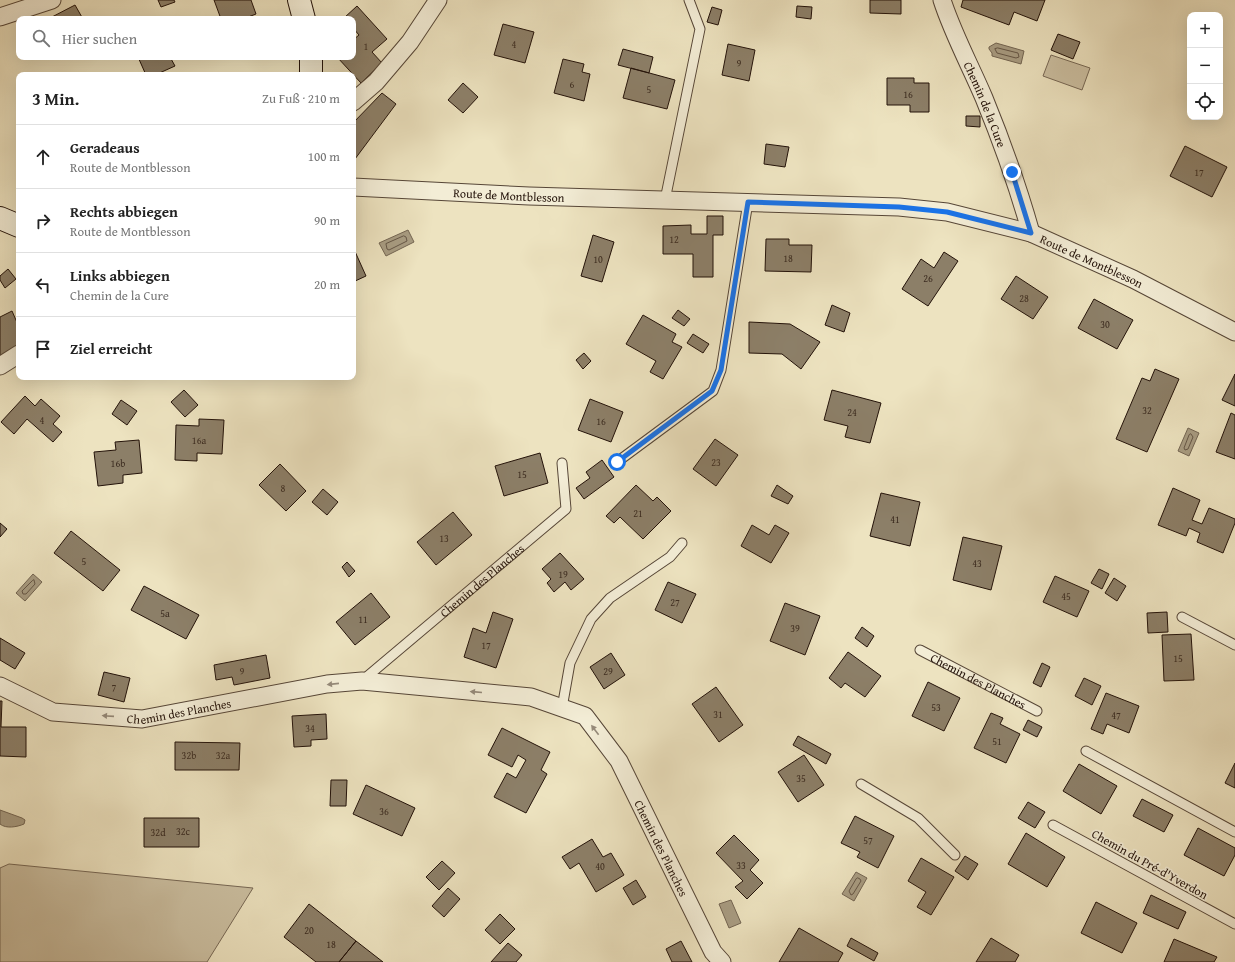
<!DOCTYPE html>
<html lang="de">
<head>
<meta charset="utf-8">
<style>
  :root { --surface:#fff; --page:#f2f2f2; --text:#222; --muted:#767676; --line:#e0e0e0 }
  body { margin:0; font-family:"Gentium Book Plus",serif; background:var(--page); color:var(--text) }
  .controls { position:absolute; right:12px; top:12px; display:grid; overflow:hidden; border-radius:8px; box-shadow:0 4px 16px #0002 }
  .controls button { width:36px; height:36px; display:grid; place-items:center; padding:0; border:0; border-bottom:1px solid var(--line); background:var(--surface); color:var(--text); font:20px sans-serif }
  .stop { position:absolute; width:12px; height:12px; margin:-9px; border:3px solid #1a73e8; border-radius:50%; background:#fff }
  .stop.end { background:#1a73e8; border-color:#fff; box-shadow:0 1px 4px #0008 }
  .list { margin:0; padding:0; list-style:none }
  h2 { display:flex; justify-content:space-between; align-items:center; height:52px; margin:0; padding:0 16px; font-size:17px }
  h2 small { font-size:13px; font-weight:400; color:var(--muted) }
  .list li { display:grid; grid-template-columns:26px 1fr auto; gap:12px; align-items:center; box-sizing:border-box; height:64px; padding:0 16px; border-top:1px solid var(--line) }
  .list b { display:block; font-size:15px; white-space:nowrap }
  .list p { margin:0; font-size:13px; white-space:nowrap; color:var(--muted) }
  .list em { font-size:13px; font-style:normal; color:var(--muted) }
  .icon { flex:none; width:22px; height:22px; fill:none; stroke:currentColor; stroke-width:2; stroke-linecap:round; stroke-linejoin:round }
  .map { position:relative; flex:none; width:1235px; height:962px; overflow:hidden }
  .search { position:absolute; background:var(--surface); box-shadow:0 4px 16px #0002; left:16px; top:16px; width:340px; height:44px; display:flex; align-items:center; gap:10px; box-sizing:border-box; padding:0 14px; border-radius:8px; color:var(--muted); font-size:15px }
  .panel { position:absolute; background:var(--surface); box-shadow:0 4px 16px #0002; left:16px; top:72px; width:340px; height:308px; border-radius:8px }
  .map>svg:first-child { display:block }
  .green { fill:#cbbfa1; stroke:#776855 }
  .water { fill:#a89c82; stroke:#736552 }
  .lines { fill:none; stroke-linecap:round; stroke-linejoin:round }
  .shore { stroke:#665746; stroke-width:1 }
  .building { fill:#8c7f68; stroke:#231209 }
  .lane-casing { stroke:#564637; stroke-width:11 }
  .street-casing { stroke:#564637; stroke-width:19 }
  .secondary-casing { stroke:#231209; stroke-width:24 }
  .lane { stroke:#f3edd6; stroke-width:9 }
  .street { stroke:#f3edd6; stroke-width:17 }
  .secondary { stroke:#f3edd6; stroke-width:22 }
  .oneway { fill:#958a7a }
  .route { stroke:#1a73e8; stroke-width:5 }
  .labels { text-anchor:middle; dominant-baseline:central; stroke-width:3.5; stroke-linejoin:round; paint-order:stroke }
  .number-label { font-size:10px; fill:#3d2d21 }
  .street-label { font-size:12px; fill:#231209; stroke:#f3edd6 }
</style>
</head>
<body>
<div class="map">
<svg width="1235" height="962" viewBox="0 0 1235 962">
  <rect width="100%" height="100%" fill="#ede3c0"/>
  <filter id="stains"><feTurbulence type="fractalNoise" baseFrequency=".005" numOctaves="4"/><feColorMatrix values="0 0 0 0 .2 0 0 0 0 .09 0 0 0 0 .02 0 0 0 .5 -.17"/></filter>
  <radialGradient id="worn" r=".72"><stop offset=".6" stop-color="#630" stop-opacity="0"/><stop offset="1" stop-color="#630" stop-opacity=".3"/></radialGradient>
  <path class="green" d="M1051 55 1090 68 1082 90 1043 76Z
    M9 864 253 888 207 962H0V868Z"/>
  <path class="water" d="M996 43 1024 51 1021 64 992 56V53L989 49V47Z
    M408 230 414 242 386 256 379 243Z
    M1188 428 1199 433 1189 456 1178 451Z
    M33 574 42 582 25 601 16 593Z
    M0 810 22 818 25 820 24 824C17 827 6 829 0 824Z
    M856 872 867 878 854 901 842 894Z
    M731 900 741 923 729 928 719 904Z"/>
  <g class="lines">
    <path class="shore" d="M998 48 1018 53 1019 57 1016 58 997 53 995 49Z
      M404 236 406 237 407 241 389 250 387 249 386 244Z
      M1191 434 1193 437 1188 449 1185 450 1184 448 1189 435Z
      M34 580 35 584 26 594H23L22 591 32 581Z
      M858 878 860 879 861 881 853 894 851 895 849 891 856 879Z"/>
  </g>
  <path class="building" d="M158 0H174L175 2 161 7Z
    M214 0H251L256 14 243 19H221Z
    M870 0H901V14L870 13Z
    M963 0H1045L1037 21 1014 12 1009 25 961 7Z
    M75 5 83 19H50V18Z
    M357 6 387 39 372 52 382 63 361 83 337 57H353V40L359 35 353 28V19L344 18Z
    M797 6 812 7 811 19 796 17Z
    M712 7 722 10 718 25 707 22Z
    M503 24 534 32 525 63 494 55Z
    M1058 34 1080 42 1073 59 1051 50Z
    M728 44 755 50 749 81 722 75Z
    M623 49 653 57 649 73 618 65Z
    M138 57H170L175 66 155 75H146Z
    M563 59 584 64 582 72 590 74 584 101 554 93Z
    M631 68 675 80 667 109 623 98Z
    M887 78H914V83H929V112H910V105H887Z
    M463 83 478 97 463 113 448 100Z
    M382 93 396 104 355 159 353 158V123Z
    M966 116H980V127L966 126Z
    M766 144 789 147 785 167 764 164Z
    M1185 146 1227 167 1212 197 1170 176Z
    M707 216H723V235H713V277H693V254H663V226L691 225V234H707Z
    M593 235 614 242 602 282 581 276Z
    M766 239H789V245H812L811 272 765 271Z
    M353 247 366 276 353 282Z
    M944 252 958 261 928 306 902 289 921 259 934 268Z
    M8 269 16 279 5 288 0 280V276Z
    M1016 276 1048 297 1033 319 1001 299Z
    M1094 299 1133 320 1117 349 1078 328Z
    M832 305 850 313 844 332 825 325Z
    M678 310 690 319 684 326 672 318Z
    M12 311 19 327V348L0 357V317Z
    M643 315 676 334 672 342 682 347 663 379 650 372 656 361 626 344Z
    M749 322 790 324 820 342 801 369 782 354 749 353Z
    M693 334 709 344 703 353 687 343Z
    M584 353 591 361 583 369 576 360Z
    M1155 369 1179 379 1147 452 1116 439 1142 378 1150 381Z
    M1235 374V406L1222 400Z
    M184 390 198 405 185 417 171 402Z
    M832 390 881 403 870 443 845 437 848 426 824 420Z
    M25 396 35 406 41 399 60 416 53 424 62 432 53 442 27 419 14 434 1 422Z
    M590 399 623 412 611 442 578 430Z
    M121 400 137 411 127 425 112 414Z
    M1231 413 1235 415V459L1216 452Z
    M199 419 224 420 222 454 197 453V461L175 460 176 425 199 426Z
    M715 439 738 455 716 486 693 469Z
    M139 440 142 473 123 475V483L98 486 94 452 116 450 115 442Z
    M540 453 548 483 504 496 495 466Z
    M602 460 614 477 584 499 576 488 590 478 586 472Z
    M280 464 306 491 286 511 259 485Z
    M636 485 653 501 657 497 671 511 643 539 620 517 614 523 606 516Z
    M777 485 793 496 788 504 771 496Z
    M1173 488 1200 500 1192 520 1202 524 1209 508 1235 519V523L1223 553 1197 542 1200 533 1189 528 1186 536 1158 525Z
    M323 489 338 502 327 515 312 502Z
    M881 493 920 502 910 546 870 536Z
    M453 512 472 535 436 565 417 542Z
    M0 523 7 529 0 537Z
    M752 525 769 535 775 525 789 533 771 563 741 546Z
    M71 531 120 570 103 591 54 553Z
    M963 537 1002 546 991 590 953 580Z
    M560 553 584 579 571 590 565 582 554 592 547 583 551 579 542 569Z
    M347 562 355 571 349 577 342 567Z
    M1099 569 1109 574 1102 589 1091 583Z
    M1055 576 1089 591 1077 617 1043 602Z
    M1114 578 1126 586 1117 601 1105 593Z
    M668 582 696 594 682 623 655 610Z
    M144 586 199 615 186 639 131 610Z
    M371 593 390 617 355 645 336 622Z
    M785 603 820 616 805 655 770 641Z
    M493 612 513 619 496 668 464 657 473 628 486 633Z
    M1167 612 1168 632 1148 633 1147 613Z
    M862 627 874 636 867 647 855 638Z
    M1191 634 1194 680 1164 681 1162 635Z
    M0 638 25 653 15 669 0 660Z
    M848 652 881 676 865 697 845 683 841 688 829 678Z
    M611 653 625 675 604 689 590 667Z
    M266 655 270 678 234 685 232 677 216 680 214 665Z
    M1042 663 1050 667 1041 687 1033 683Z
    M104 672 130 678 124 702 98 695Z
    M1084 678 1101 686 1092 705 1075 696Z
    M928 682 960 698 944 731 912 716Z
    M716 687 743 725 719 742 692 704Z
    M1106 693 1139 706 1129 733 1107 724 1103 734 1091 729Z
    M0 701H2L1 727H26V757L0 756Z
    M991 713 1003 718 1000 724 1020 734 1006 763 974 748Z
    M326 714 327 739 311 740V746L294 747 292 716Z
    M1028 720 1042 727 1037 737 1023 730Z
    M502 728 550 752 541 770 547 774 526 813 494 797 507 773 516 778 526 760 518 755 512 767 488 755Z
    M798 736 831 754 826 764 793 745Z
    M175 742 240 743 239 770H175Z
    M804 755 824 785 798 802 778 772Z
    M1235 763V788L1225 783Z
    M1079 764 1117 786 1101 814 1063 791Z
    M331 780H347L346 806H330Z
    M366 785 415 808 402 836 353 814Z
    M1142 799 1173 815 1164 832 1133 816Z
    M1028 802 1045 812 1035 828 1018 818Z
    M855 816 894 836 878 868 857 857 860 852 841 843Z
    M144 818H199V847H144Z
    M1198 828 1235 848V855L1224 876 1184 855Z
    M1026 833 1065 857 1047 887 1008 864Z
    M734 835 759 860 750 870 763 883 747 899 735 887 743 881 716 853Z
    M592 839 603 857 611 853 624 875 596 892 579 863 570 869 562 857Z
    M965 856 978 864 968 880 955 871Z
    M921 858 954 877 931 915 917 907 926 892 908 881Z
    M442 861 455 873 439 890 426 877Z
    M636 880 646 897 633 905 623 888Z
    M448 888 460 899 444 917 432 906Z
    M1151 895 1186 912 1178 929 1143 913Z
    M1096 902 1137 923 1122 953 1081 933Z
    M309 904 356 941 339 962H316L284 937Z
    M500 914 515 929 500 944 485 930Z
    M799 928 843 953 838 962H779Z
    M851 938 878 953 874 961 847 946Z
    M991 938 1019 955 1015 962H976Z
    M1174 939 1217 957 1214 962H1164Z
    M356 941 383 962H339Z
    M681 941 692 962H672L666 949Z
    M508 943 522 955 516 962H491Z"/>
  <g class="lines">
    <defs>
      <g id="lane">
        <path d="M665 200 700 29 689 0"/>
        <path d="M617 462 713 391 721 370 748 202"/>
        <path d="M1182 617 1235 645"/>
        <path id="s1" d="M920 650 1037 711"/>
        <path id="s2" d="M363 680 566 509 562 463"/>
        <path d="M562 708 570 663 591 619 610 598 670 557 682 543"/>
        <path d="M1086 751 1235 832"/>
        <path d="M861 784 918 818 955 855"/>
        <path d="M1053 825 1235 924"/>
      </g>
      <g id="street">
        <path id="s3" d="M942 0C953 34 970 65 984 98 1002 142 1018 187 1031 233"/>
        <path d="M0 17 52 0"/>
        <path d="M353 102 376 82 410 42 438 0"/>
        <path id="s4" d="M353 187 529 196 899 207 947 212 1031 233 1133 279 1235 332"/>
        <path d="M0 366 19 354"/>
        <path id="s5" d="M0 686 53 712 142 719 327 684 362 681 531 697 585 716 619 761 713 952 722 962"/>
      </g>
      <path id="secondary" d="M299 0 304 19
        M311 57V75
        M0 218 19 226"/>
    </defs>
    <use href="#lane" class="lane-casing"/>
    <use href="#street" class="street-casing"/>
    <use href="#secondary" class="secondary-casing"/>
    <use href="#lane" class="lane"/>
    <use href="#street" class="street"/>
    <use href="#secondary" class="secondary"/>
  </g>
  <defs><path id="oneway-solid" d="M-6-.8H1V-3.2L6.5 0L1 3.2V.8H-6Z"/></defs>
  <g class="oneway">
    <use href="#oneway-solid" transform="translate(333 684) rotate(174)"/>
    <use href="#oneway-solid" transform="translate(476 692) rotate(-175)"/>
    <use href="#oneway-solid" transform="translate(108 716) rotate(-176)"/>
    <use href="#oneway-solid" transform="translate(595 730) rotate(-127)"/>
  </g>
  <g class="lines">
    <path class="route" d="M617 462 712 391 721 370 748 202 899 207 947 212 1031 233 1012 172"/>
  </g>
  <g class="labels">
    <g class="number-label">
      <text x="514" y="44">4</text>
      <text x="366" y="46">1</text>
      <text x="739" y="63">9</text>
      <text x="572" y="84">6</text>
      <text x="649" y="89">5</text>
      <text x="908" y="94">16</text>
      <text x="1199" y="172">17</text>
      <text x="674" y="239">12</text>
      <text x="788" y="258">18</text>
      <text x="598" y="259">10</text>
      <text x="928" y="278">26</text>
      <text x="1024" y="298">28</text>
      <text x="1105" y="324">30</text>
      <text x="1147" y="410">32</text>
      <text x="852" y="412">24</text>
      <text x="42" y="420">4</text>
      <text x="601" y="421">16</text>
      <text x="199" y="440">16a</text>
      <text x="716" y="462">23</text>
      <text x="118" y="463">16b</text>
      <text x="522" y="474">15</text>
      <text x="283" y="488">8</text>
      <text x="638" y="513">21</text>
      <text x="895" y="519">41</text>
      <text x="444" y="538">13</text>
      <text x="84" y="561">5</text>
      <text x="977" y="563">43</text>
      <text x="563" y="574">19</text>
      <text x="1066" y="596">45</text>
      <text x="675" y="602">27</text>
      <text x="165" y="613">5a</text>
      <text x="363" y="619">11</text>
      <text x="795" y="628">39</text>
      <text x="486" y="645">17</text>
      <text x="1178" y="658">15</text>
      <text x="242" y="671">9</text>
      <text x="608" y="671">29</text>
      <text x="114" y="687">7</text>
      <text x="936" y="707">53</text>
      <text x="718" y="714">31</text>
      <text x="1116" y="715">47</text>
      <text x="310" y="728">34</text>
      <text x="997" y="741">51</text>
      <text x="189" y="755">32b</text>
      <text x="223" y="755">32a</text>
      <text x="801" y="778">35</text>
      <text x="384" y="811">36</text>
      <text x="183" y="831">32c</text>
      <text x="158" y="832">32d</text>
      <text x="868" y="840">57</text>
      <text x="741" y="865">33</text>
      <text x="600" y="866">40</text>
      <text x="309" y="930">20</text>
      <text x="331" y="944">18</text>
    </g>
    <g class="street-label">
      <text stroke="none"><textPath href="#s3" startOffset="113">Chemin de la Cure</textPath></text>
      <text stroke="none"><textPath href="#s4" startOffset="156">Route de Montblesson</textPath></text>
      <text stroke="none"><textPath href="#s4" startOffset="748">Route de Montblesson</textPath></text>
      <text stroke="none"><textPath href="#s2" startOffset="155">Chemin des Planches</textPath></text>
      <text stroke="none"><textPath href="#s1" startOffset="66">Chemin des Planches</textPath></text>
      <text stroke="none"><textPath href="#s5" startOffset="186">Chemin des Planches</textPath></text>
      <text stroke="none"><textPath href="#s5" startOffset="752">Chemin des Planches</textPath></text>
      <text transform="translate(1150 864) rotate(29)">Chemin du Pré-d'Yverdon</text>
    </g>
  </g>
  <rect width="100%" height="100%" filter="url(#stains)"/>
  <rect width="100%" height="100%" fill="url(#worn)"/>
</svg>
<div class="controls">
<button>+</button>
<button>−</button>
<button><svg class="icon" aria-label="locate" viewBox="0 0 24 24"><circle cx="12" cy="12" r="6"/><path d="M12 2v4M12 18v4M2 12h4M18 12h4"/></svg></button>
</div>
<div class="stop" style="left:617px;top:462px"></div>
<div class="stop end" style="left:1012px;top:172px"></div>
<div class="search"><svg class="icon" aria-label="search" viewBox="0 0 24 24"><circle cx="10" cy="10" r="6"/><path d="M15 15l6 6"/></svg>Hier suchen</div>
<section class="panel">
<h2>3 Min.<small>Zu Fuß · 210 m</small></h2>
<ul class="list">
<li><svg class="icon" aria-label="ahead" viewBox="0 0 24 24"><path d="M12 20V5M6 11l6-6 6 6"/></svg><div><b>Geradeaus</b><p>Route de Montblesson</p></div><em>100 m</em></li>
<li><svg class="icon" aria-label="right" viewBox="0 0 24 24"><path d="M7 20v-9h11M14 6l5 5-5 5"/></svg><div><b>Rechts abbiegen</b><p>Route de Montblesson</p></div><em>90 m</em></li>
<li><svg class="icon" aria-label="left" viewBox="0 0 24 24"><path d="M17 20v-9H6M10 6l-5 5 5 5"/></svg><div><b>Links abbiegen</b><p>Chemin de la Cure</p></div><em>20 m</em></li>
<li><svg class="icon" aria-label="arrive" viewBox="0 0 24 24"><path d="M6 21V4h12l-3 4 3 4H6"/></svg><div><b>Ziel erreicht</b></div></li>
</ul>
</section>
</div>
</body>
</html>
